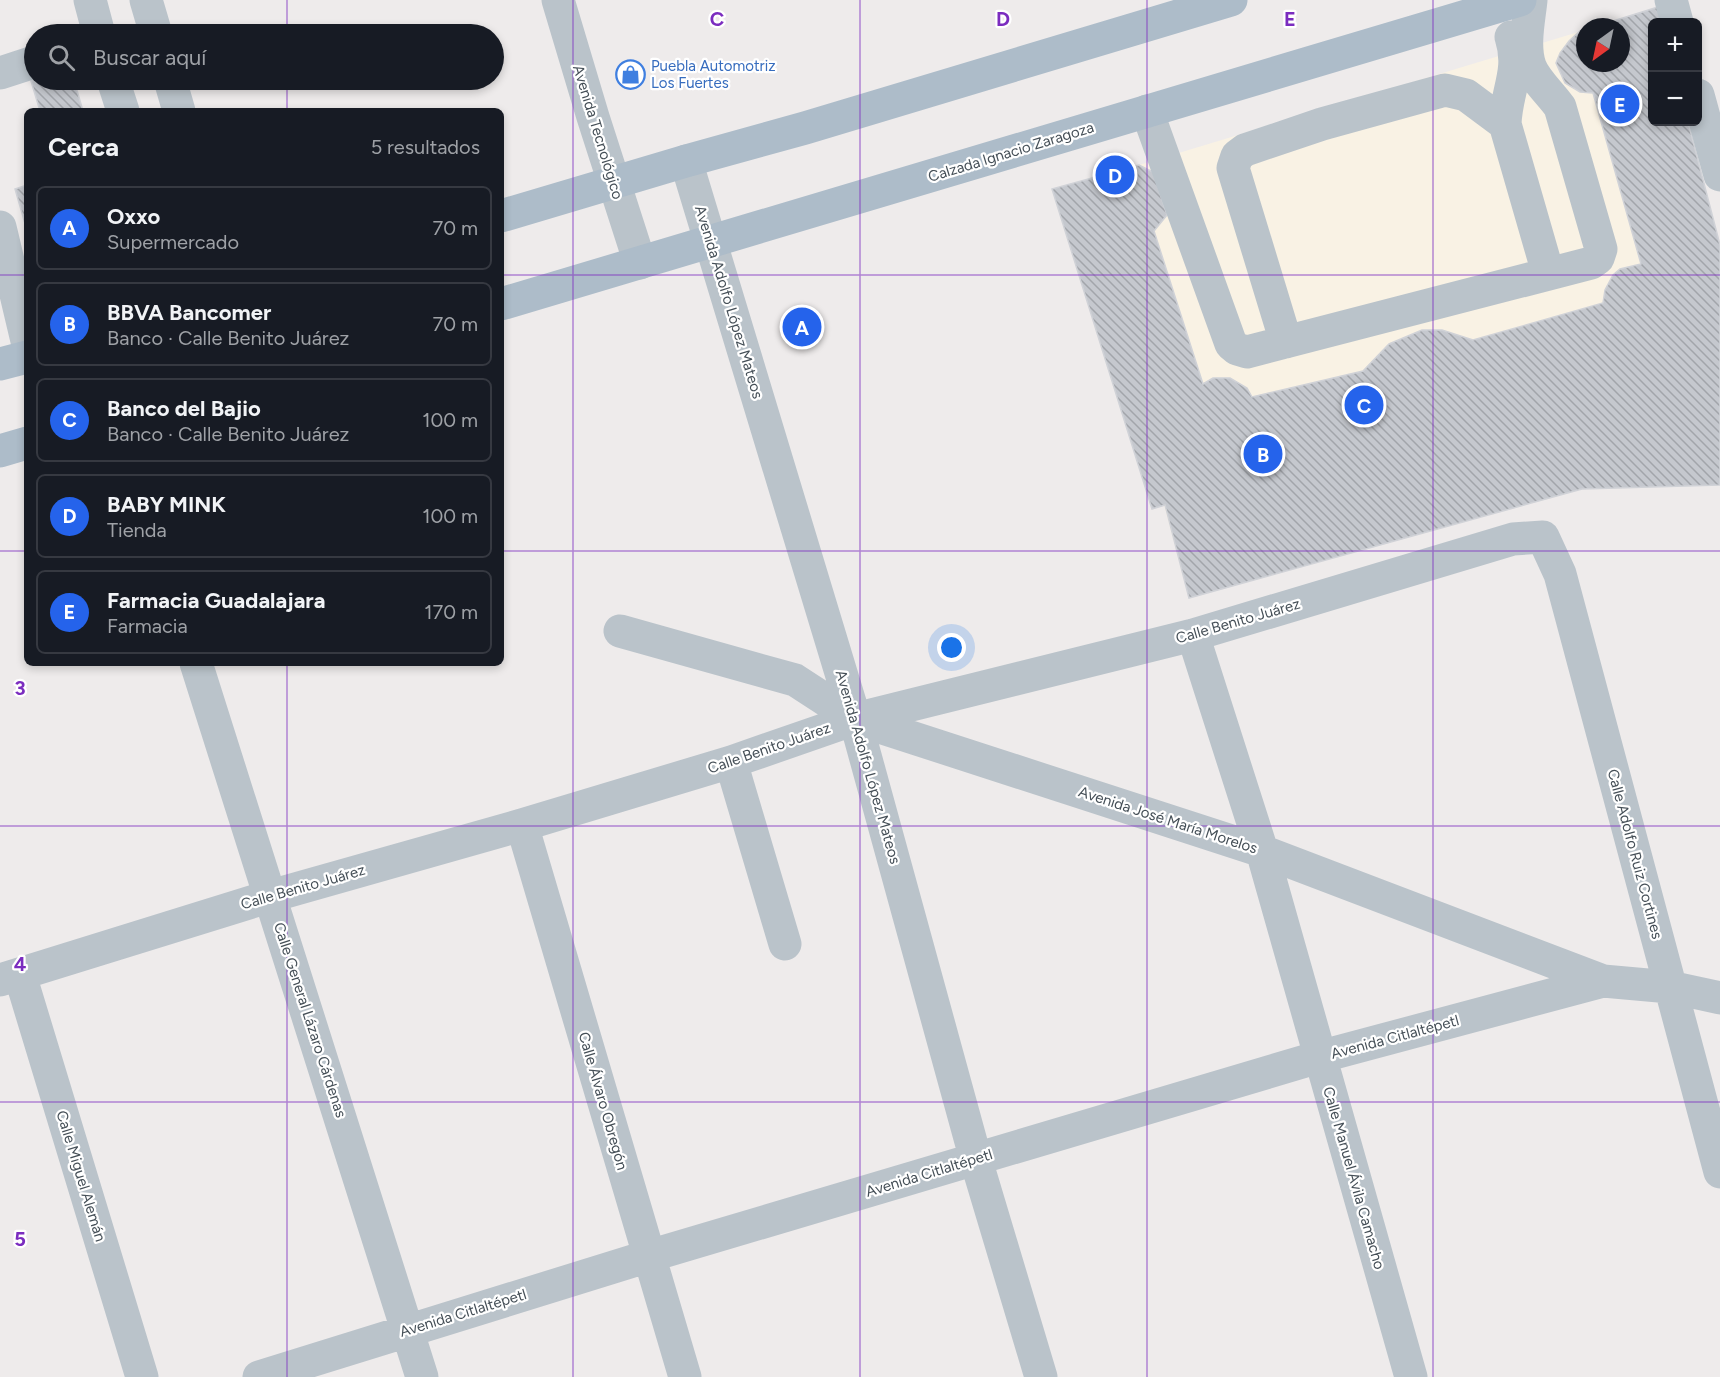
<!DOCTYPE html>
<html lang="es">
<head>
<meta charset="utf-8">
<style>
  :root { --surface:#171b24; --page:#242831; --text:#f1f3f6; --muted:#9ea1a6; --line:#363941; --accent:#2563eb }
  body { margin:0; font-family:Figtree,sans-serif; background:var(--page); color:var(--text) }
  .controls { position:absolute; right:18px; top:18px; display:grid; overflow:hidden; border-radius:9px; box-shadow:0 3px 9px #0003 }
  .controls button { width:54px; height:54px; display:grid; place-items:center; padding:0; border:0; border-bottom:2px solid var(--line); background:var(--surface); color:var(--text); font:30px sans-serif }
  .compass { position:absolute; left:1576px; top:18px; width:54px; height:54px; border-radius:50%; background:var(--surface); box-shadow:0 3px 9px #0003; rotate:213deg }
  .you { position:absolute; left:952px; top:648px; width:21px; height:21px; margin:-15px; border:4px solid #fff; border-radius:50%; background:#1a73e8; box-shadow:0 0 0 9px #1a73e833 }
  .badge { display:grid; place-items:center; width:39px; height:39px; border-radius:50%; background:var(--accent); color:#fff; font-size:20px; font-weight:700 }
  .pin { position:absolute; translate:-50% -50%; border:3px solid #fff; box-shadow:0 2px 6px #0006 }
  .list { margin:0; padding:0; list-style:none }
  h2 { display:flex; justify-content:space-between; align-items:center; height:78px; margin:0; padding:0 24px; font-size:26px }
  h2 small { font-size:20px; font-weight:400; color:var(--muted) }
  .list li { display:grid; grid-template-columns:39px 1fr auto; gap:18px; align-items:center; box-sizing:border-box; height:84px; margin:0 12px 12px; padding:0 12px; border:2px solid var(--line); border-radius:9px }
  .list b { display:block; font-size:22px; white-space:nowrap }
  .list p { margin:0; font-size:20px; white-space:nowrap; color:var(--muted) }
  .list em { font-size:20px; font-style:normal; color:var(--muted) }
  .icon { flex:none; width:33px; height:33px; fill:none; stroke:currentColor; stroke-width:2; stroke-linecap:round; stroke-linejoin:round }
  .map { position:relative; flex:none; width:1720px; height:1377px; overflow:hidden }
  .search { position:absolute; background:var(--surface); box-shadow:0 3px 9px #0003; left:24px; top:24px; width:480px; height:66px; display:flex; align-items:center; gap:15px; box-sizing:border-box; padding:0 21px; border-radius:33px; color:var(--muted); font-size:22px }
  .panel { position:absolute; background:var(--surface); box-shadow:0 3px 9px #0003; left:24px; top:108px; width:480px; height:558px; border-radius:9px }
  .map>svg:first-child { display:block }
  .commercial { fill:#f9f2e4 }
  .building { fill:url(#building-back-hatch); stroke:#d0d2d7; stroke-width:1.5 }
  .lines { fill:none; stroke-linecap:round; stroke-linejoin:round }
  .minor { stroke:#bac3ca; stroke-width:33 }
  .major { stroke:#adbcc9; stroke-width:33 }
  .grid { fill:none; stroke:#7b2cbf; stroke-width:1.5; stroke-opacity:0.55 }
  .labels { text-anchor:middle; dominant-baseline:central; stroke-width:4.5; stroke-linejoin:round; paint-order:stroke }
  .shop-label { font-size:15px; fill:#366cbe; stroke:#fff; text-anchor:start }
  .street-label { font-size:15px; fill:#454f57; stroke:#fff }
  .grid-label { font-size:20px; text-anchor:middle; font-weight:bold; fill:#7b2cbf; stroke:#fff; stroke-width:4.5; stroke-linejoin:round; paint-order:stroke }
</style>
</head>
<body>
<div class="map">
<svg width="1720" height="1377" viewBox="0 0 1720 1377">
  <defs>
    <pattern id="building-back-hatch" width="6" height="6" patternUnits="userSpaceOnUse" patternTransform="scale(1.5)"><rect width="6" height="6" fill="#c5c8ce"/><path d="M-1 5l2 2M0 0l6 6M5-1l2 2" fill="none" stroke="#a2a5aa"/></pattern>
  </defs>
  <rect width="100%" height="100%" fill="#eeebeb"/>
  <path class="commercial" d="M1658 7 1662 22H1652V122H1688L1720 245V485L1582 489 1189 598 1164 505 1139 165 1585 30V63H1621V27Z"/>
  <path class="building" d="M1658 7 1662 22H1652V122H1688L1720 245V485L1582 489 1189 598 1165 505 1152 509 1052 189 1139 165 1153 172 1167 215 1154 231 1203 384 1213 378H1230L1247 388 1252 397 1363 371 1389 344 1422 330H1442L1473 340 1603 303 1605 290 1613 275 1620 269 1641 264 1593 93 1580 92 1565 83 1556 63 1560 53 1569 41 1580 31 1585 30V63H1621V27H1594Z
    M36 80H74L83 111H40L31 81Z
    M27 185V227H26L15 189Z"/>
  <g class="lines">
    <path class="minor" d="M90 0 99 34
      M146 0 156 34
      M558 0 593 117 640 263
      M1671 0 1677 22
      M1511 37C1522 71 1506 91 1505 124L1548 273
      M0 73 34 62
      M113 80 123 111
      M170 80 179 111
      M1698 95 1720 175
      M1147 111 1231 344 1237 349 1247 352 1591 263 1598 258 1601 249 1560 107C1551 94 1535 80 1530 66 1523 46 1529 20 1531 0
      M686 161 855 719 976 1160 1041 1377
      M0 227 27 341
      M1286 342 1233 168 1237 156 1245 150 1322 124 1445 90 1466 95 1505 124
      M620 631 795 680 855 719 1262 851 1603 981 1670 987 1720 998
      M1193 635 1262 851 1411 1377
      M196 663 422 1377
      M731 762 785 944
      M522 825 685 1377
      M20 975 142 1377
      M0 980 271 896 522 825 731 762 855 719 1193 635 1513 539 1543 537 1560 574 1720 1172
      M259 1377 649 1256 1319 1057 1603 981"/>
    <path class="major" d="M501 216 686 161 805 128 1231 0
      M501 304 1520 0
      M0 364 27 357
      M0 451 27 443"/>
  </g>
  <path class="grid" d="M287 0V34M573 0V1377M860 0V1377M1147 0V1377M1433 0V1377M287 80V111M0 275H27M501 275H1720M0 551H27M501 551H1720M287 663V1377M0 826H1720M0 1102H1720"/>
  <defs>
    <symbol id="shop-ring" viewBox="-11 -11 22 22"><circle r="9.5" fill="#fff" stroke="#3f7fe0" stroke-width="1.5"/><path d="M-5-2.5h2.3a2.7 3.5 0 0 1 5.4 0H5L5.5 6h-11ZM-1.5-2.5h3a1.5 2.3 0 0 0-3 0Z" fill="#3f7fe0"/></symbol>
  </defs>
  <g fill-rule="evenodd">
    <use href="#shop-ring" x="614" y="58" width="33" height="33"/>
  </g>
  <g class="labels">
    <g class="shop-label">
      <text x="651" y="66">Puebla Automotriz<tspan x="651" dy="17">Los Fuertes</tspan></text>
    </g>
    <g class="street-label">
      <text transform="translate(598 132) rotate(73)">Avenida Tecnológico</text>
      <text transform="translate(1011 152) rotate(-17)">Calzada Ignacio Zaragoza</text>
      <text transform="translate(729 302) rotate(73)">Avenida Adolfo López Mateos</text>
      <text transform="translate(1238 621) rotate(-16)">Calle Benito Juárez</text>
      <text transform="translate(769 748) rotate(-19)">Calle Benito Juárez</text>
      <text transform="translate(868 767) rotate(74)">Avenida Adolfo López Mateos</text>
      <text transform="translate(1168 820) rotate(18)">Avenida José María Morelos</text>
      <text transform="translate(1635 854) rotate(75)">Calle Adolfo Ruiz Cortines</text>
      <text transform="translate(303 887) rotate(-16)">Calle Benito Juárez</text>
      <text transform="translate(310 1020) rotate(72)">Calle General Lázaro Cárdenas</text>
      <text transform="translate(1395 1037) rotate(-15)">Avenida Citlaltépetl</text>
      <text transform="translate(603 1101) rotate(74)">Calle Álvaro Obregón</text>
      <text transform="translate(929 1173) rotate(-17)">Avenida Citlaltépetl</text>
      <text transform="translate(81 1176) rotate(73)">Calle Miguel Alemán</text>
      <text transform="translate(1354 1178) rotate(74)">Calle Manuel Ávila Camacho</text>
      <text transform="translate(463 1313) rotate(-17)">Avenida Citlaltépetl</text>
    </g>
  </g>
  <g class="grid-label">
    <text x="717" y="26">C</text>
    <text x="1003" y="26">D</text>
    <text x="1290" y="26">E</text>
    <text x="20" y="695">3</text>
    <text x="20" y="971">4</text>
    <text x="20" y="1246">5</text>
  </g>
</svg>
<div class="controls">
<button>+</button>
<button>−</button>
</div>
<svg class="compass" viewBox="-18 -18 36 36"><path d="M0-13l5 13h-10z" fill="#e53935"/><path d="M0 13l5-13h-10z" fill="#9ea1a6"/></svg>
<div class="you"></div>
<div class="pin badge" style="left:802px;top:327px">A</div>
<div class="pin badge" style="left:1263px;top:454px">B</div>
<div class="pin badge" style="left:1364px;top:405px">C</div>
<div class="pin badge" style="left:1115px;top:175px">D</div>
<div class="pin badge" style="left:1620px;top:104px">E</div>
<div class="search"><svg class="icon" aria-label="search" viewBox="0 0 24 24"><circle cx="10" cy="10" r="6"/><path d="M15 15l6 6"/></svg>Buscar aquí</div>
<section class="panel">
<h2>Cerca<small>5 resultados</small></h2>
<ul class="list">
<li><span class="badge">A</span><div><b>Oxxo</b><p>Supermercado</p></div><em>70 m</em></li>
<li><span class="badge">B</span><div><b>BBVA Bancomer</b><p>Banco · Calle Benito Juárez</p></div><em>70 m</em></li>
<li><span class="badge">C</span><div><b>Banco del Bajio</b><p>Banco · Calle Benito Juárez</p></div><em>100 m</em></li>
<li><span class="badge">D</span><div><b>BABY MINK</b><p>Tienda</p></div><em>100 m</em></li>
<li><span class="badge">E</span><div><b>Farmacia Guadalajara</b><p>Farmacia</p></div><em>170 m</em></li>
</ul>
</section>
</div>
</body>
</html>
